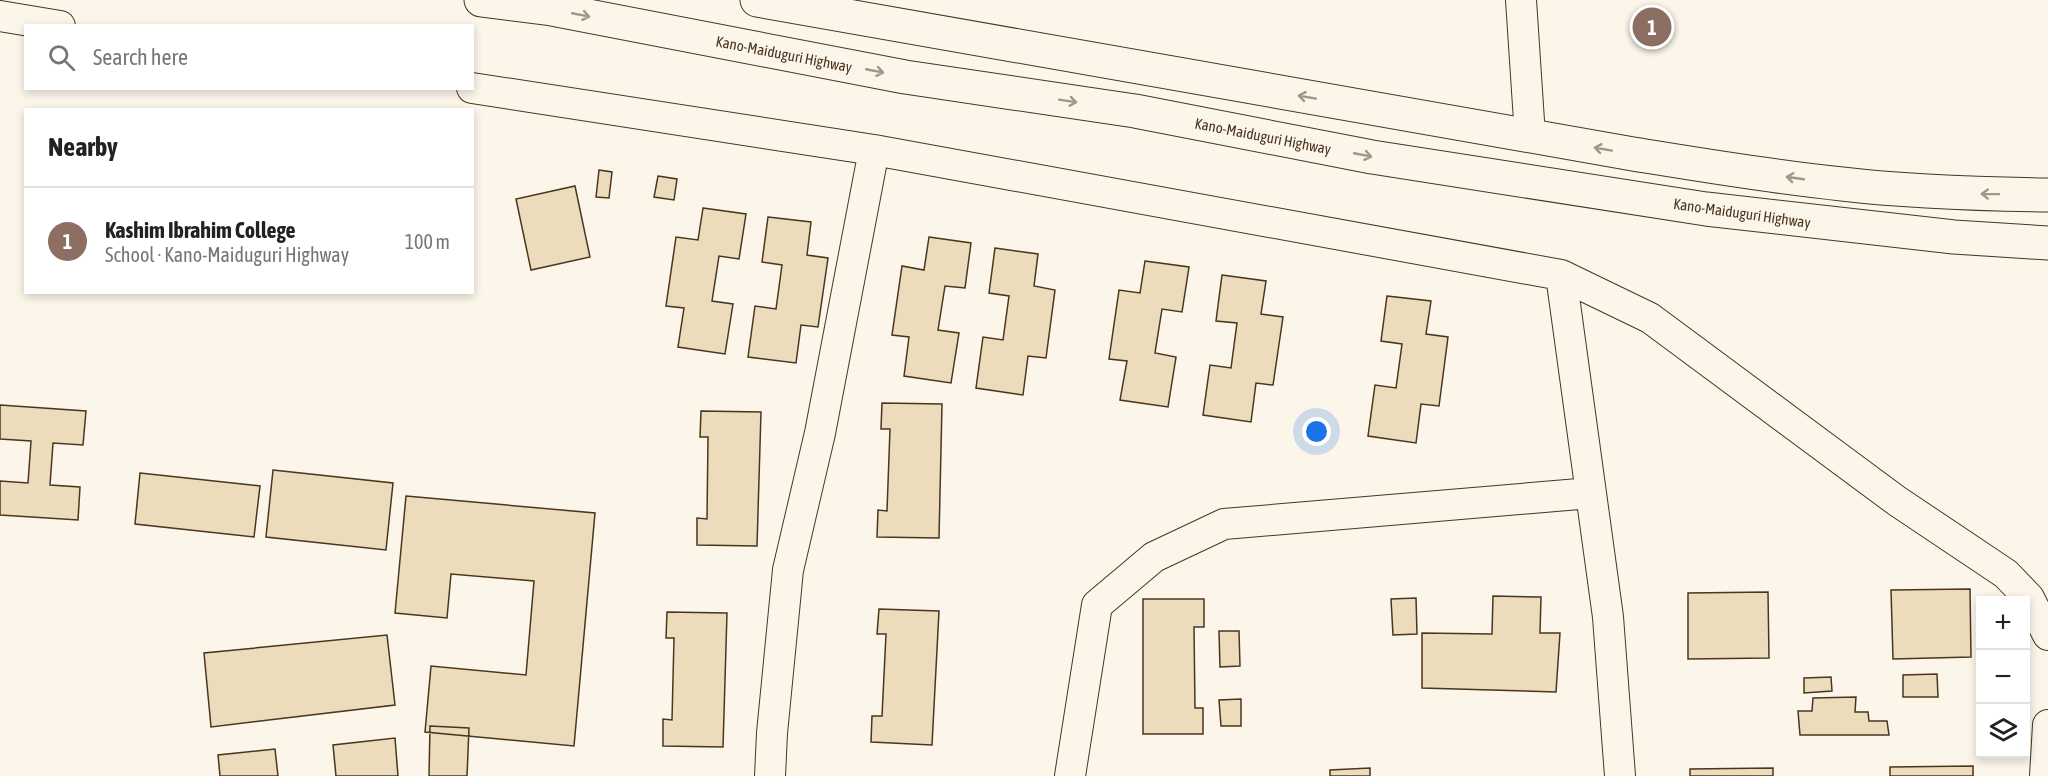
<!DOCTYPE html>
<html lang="en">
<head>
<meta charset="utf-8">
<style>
  :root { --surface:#fff; --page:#f6f6f6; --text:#222; --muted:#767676; --line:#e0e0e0; --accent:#c62828 }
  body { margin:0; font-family:"Asap Condensed",sans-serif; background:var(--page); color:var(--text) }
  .controls { position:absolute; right:18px; bottom:18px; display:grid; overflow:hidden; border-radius:0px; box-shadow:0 3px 9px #0003 }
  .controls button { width:54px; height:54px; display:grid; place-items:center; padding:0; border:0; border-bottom:2px solid var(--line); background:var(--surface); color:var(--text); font:30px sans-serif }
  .you { position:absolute; left:1317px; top:432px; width:21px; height:21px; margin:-15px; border:4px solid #fff; border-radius:50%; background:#1a73e8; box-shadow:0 0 0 9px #1a73e833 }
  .badge { display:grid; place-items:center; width:39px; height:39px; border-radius:50%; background:var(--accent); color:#fff; font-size:20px; font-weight:700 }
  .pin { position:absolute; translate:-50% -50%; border:3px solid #fff; box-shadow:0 2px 6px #0006 }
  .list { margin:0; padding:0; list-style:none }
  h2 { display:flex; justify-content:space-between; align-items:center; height:78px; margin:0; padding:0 24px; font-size:26px }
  h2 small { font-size:20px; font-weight:400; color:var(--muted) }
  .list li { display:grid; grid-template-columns:39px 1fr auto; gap:18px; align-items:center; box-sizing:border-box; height:108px; padding:0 24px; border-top:2px solid var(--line) }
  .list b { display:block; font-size:22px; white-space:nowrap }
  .list p { margin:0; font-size:20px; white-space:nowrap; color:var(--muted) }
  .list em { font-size:20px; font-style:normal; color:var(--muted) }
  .icon { flex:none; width:33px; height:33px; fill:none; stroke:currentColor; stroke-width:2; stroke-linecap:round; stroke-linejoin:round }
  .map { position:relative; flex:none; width:2048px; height:776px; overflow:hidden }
  .search { position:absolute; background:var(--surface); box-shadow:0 3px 9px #0003; left:24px; top:24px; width:450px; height:66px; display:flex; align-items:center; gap:15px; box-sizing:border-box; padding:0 21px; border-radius:0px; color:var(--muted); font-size:22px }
  .panel { position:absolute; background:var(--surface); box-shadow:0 3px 9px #0003; left:24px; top:108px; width:450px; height:186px; border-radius:0px }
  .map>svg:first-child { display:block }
  .building { fill:#ecdcbc; stroke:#4a3520; stroke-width:1.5 }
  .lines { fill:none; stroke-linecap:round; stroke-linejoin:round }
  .street-casing { stroke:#4a3520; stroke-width:32 }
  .highway-casing { stroke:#4a3520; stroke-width:35 }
  .street { stroke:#fbf6e9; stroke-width:30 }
  .highway { stroke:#fbf6e9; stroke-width:33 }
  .oneway { stroke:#a29684 }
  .labels { text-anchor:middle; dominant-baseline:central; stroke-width:4.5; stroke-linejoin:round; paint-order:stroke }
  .street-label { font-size:15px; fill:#4a3520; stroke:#fbf6e9 }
</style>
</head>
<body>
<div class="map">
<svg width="2048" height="776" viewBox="0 0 2048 776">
  <rect width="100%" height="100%" fill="#fbf6e9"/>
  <path class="building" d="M599 170 612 172 609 198 596 197Z
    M658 176 677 179 674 200 654 197Z
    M575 186 590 257 531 270 516 199Z
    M703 208 746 214 739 259 719 256 712 301 733 304 725 354 678 347 684 308 666 306 676 237 698 240Z
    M768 217 811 222 807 255 828 258 818 327 801 325 796 363 748 357 755 306 776 309 782 265 762 262Z
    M929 237 971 243 965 288 945 286 938 330 959 333 951 383 904 376 909 337 892 335 902 266 924 270Z
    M995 248 1038 254 1034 286 1055 290 1046 358 1028 356 1023 395 976 388 983 337 1003 340 1009 296 989 293Z
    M1145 261 1189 267 1182 312 1162 309 1155 353 1176 357 1168 407 1120 400 1127 361 1109 359 1119 290 1140 293Z
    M1222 275 1266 281 1261 314 1283 317 1273 385 1256 383 1251 422 1203 415 1210 365 1231 368 1237 323 1216 321Z
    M1387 296 1431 301 1426 334 1448 337 1439 406 1421 404 1416 443 1368 436 1375 385 1396 388 1402 344 1381 341Z
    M882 403 942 404 939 538 877 537 878 510 887 511 890 429H881Z
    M0 405 86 411 83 445 53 443 50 485 80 487 78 520 0 515V481L28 483 31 441 0 439Z
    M701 411 761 412 757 546 697 545V518L707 519 708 437H700Z
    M273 470 393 483 386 550 266 537Z
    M140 473 260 486 254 537 135 524Z
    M406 496 595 513 574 746 425 732 431 666 526 675 534 581 451 574 447 618 395 613Z
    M1970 589 1971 657 1893 659 1891 590Z
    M1768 592 1769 658 1688 659V593Z
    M1493 596 1541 597 1540 633H1560L1556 692 1422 688V633L1492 634Z
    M1416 598 1417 634 1393 635 1391 599Z
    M1143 599H1204V627H1194L1195 708H1203V734H1143Z
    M879 609 939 611 932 745 871 742 872 716H882L886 634H877Z
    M667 612 727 613 723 747 663 746V719L672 720 674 638H666Z
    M1219 631H1239L1240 666 1220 667Z
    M387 635 395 705 211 727 204 653Z
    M1937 674 1938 697H1903V675Z
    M1831 677 1832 691 1804 693V678Z
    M1856 697 1855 712H1868L1869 721H1887L1889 735H1800L1798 711H1812L1813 698Z
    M1241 699V726H1221L1219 700Z
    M430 726 469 728 467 776H429Z
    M395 738 398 776H336L333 745Z
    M275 749 278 776H220L218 755Z
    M1973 766V776H1890V767Z
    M1370 768V776H1330V770Z
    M1773 768V776H1690V769Z"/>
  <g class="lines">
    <defs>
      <path id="street" d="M1521 0 1530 136
        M0 16 60 26
        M472 88 874 150 1561 275 1650 318 1897 501 2006 574 2029 598 2048 635
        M1561 275 1608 617 1620 776
        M770 776 772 733 788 570 820 433 874 150
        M1070 776 1097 605 1154 557 1224 524 1591 493
        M2045 776 2048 725"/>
      <path id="highway" d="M481 0 552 9 905 77 1135 111 1372 157 1706 209 1954 237 2048 243
        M757 0 1633 154C1702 165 1772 177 1842 184 1910 192 1979 194 2048 195"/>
    </defs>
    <use href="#street" class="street-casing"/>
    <use href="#highway" class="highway-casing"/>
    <use href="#street" class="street"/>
    <use href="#highway" class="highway"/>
  </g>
  <defs><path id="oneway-shaft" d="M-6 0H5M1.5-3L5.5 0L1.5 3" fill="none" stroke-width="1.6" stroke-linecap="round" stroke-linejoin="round" transform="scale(1.5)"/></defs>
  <g class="oneway">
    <use href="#oneway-shaft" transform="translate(581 15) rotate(11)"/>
    <use href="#oneway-shaft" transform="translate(875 71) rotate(11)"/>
    <use href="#oneway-shaft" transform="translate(1307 97) rotate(-170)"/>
    <use href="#oneway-shaft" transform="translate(1068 101) rotate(9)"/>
    <use href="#oneway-shaft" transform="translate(1603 149) rotate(-170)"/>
    <use href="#oneway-shaft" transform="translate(1363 155) rotate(11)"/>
    <use href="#oneway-shaft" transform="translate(1795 178) rotate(-172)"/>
    <use href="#oneway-shaft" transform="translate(1990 194) rotate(-179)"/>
  </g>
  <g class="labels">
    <g class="street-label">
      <text transform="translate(784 54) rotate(11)">Kano-Maiduguri Highway</text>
      <text transform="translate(1263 136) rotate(11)">Kano-Maiduguri Highway</text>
      <text transform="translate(1742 213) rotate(8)">Kano-Maiduguri Highway</text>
    </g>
  </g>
</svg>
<div class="controls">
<button>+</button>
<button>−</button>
<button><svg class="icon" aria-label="layers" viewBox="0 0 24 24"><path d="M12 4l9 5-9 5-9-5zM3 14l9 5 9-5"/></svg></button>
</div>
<div class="you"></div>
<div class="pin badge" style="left:1652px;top:27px;background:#8d6e63">1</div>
<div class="search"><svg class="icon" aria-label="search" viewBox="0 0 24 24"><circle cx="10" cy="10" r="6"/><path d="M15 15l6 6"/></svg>Search here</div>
<section class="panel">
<h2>Nearby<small></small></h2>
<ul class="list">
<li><span class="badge" style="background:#8d6e63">1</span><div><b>Kashim Ibrahim College</b><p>School · Kano-Maiduguri Highway</p></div><em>100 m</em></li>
</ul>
</section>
</div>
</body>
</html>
